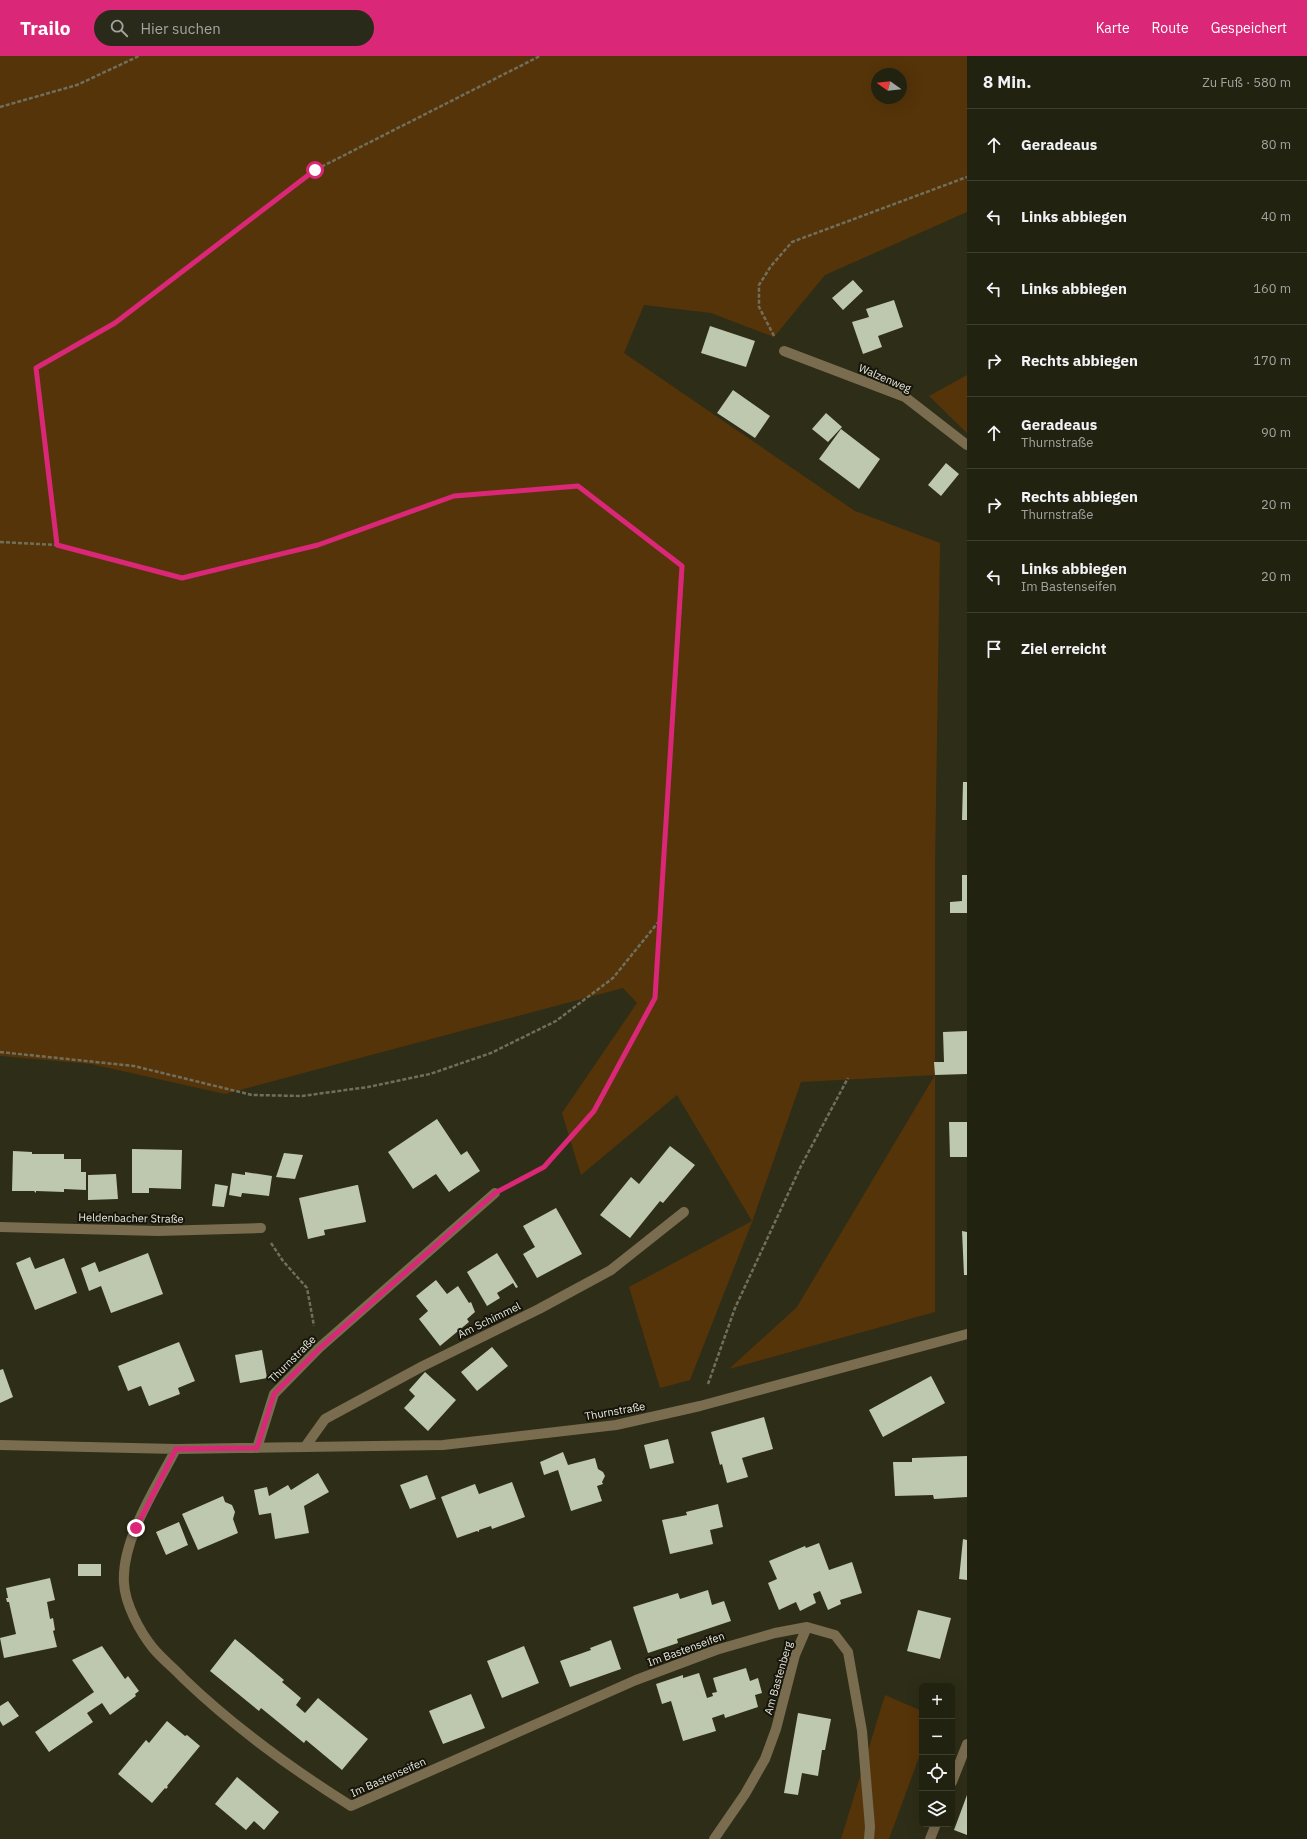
<!DOCTYPE html>
<html lang="de">
<head>
<meta charset="utf-8">
<style>
  :root { --surface:#221; --page:#2a2a1a; --text:#f1f3f6; --muted:#a2a49f; --line:#3f3f31; --accent:#db2777 }
  body { margin:0; font-family:"IBM Plex Sans",sans-serif; background:var(--page); color:var(--text) }
  .controls { position:absolute; right:12px; bottom:12px; display:grid; overflow:hidden; border-radius:6px; box-shadow:0 4px 16px #0002 }
  .controls button { width:36px; height:36px; display:grid; place-items:center; padding:0; border:0; border-bottom:1px solid var(--line); background:var(--surface); color:var(--text); font:20px sans-serif }
  .compass { position:absolute; left:871px; top:12px; width:36px; height:36px; border-radius:50%; background:var(--surface); box-shadow:0 4px 16px #0002; rotate:285deg }
  .stop { position:absolute; width:12px; height:12px; margin:-9px; border:3px solid #db2777; border-radius:50%; background:#fff }
  .stop.end { background:#db2777; border-color:#fff; box-shadow:0 1px 4px #0008 }
  .list { margin:0; padding:0; list-style:none }
  h2 { display:flex; justify-content:space-between; align-items:center; height:52px; margin:0; padding:0 16px; font-size:17px }
  h2 small { font-size:13px; font-weight:400; color:var(--muted) }
  .list li { display:grid; grid-template-columns:26px 1fr auto; gap:12px; align-items:center; box-sizing:border-box; height:72px; padding:0 16px; border-top:1px solid var(--line) }
  .list b { display:block; font-size:15px; white-space:nowrap }
  .list p { margin:0; font-size:13px; white-space:nowrap; color:var(--muted) }
  .list em { font-size:13px; font-style:normal; color:var(--muted) }
  .icon { flex:none; width:22px; height:22px; fill:none; stroke:currentColor; stroke-width:2; stroke-linecap:round; stroke-linejoin:round }
  .map { position:relative; flex:none; width:967px; height:1783px; overflow:hidden }
  header { display:flex; align-items:center; gap:24px; box-sizing:border-box; height:56px; padding:0 20px; background:var(--accent); color:#fff }
  header strong { font-size:19px }
  nav { display:flex; gap:22px; margin-inline-start:auto; font-size:14px }
  .search { width:280px; height:36px; background:var(--page); display:flex; align-items:center; gap:10px; box-sizing:border-box; padding:0 14px; border-radius:22px; color:var(--muted); font-size:15px }
  main { display:flex }
  aside { flex:1; background:var(--surface) }
  .map>svg:first-child { display:block }
  .green { fill:#563409; fill-rule:evenodd }
  .building { fill:#bdc8ae }
  .lines { fill:none; stroke-linecap:round; stroke-linejoin:round }
  .path { stroke:#706f5c; stroke-width:2.5; stroke-dasharray:4 2; stroke-linecap:butt }
  .minor { stroke:#7a6c4f; stroke-width:10 }
  .route { stroke:#db2777; stroke-width:5 }
  .labels { text-anchor:middle; dominant-baseline:central; stroke-width:4; stroke-linejoin:round; paint-order:stroke }
  .street-label { font-size:11px; fill:#e9e8db; stroke:#16150b }
</style>
</head>
<body>
<header>
<strong>Trailo</strong>
<div class="search"><svg class="icon" aria-label="search" viewBox="0 0 24 24"><circle cx="10" cy="10" r="6"/><path d="M15 15l6 6"/></svg>Hier suchen</div>
<nav><a>Karte</a><a>Route</a><a>Gespeichert</a></nav>
</header>
<main>
<div class="map">
<svg width="967" height="1783" viewBox="0 0 967 1783">
  <rect width="100%" height="100%" fill="#2e2d17"/>
  <path class="green" d="M0 0H967V156L825 219 774 281 711 257 644 249 624 297 855 455 940 487 935 810V1256L729 1313 797 1251 935 1019 801 1026 752 1166 690 1324 660 1332 629 1231 752 1165 677 1039 581 1119 562 1057 637 947 623 932 225 1038 91 1008 0 1000ZM877 18H901V42H877Z
    M967 319V377L929 340Z
    M885 1639 922 1655V1693L889 1783H841Z"/>
  <path class="building" d="M853 224 863 235 843 254 832 242Z
    M894 244 903 271 878 280 882 291 863 298 852 266 869 261 866 253Z
    M710 270 755 285 746 311 701 297Z
    M733 334 770 360 755 382 717 357Z
    M826 357 842 371 828 386 812 373Z
    M841 373 880 403 859 433 819 403Z
    M946 407 959 418 941 440 928 429Z
    M963 726H967V764H962Z
    M962 819H967V857H950V846L962 845Z
    M967 975V1018L935 1019 934 1006H944L943 976Z
    M437 1063 461 1099 467 1095 480 1115 449 1136 436 1118 413 1133 388 1096Z
    M949 1066H967V1101H950Z
    M670 1090 695 1109 663 1147 660 1145 630 1182 600 1159 631 1121 639 1128Z
    M132 1093 182 1094 181 1133 149 1132V1137H132Z
    M13 1095 32 1096V1098H64V1103H81V1116H86V1134L64 1133V1136L36 1135V1137L34 1135H12Z
    M284 1097 303 1099 295 1123 276 1121Z
    M245 1116 272 1120 269 1140 242 1137 241 1141 229 1139 232 1117 245 1119Z
    M116 1118 118 1143 88 1144V1119Z
    M215 1128 228 1130 224 1151 212 1150Z
    M357 1129H358L366 1166 324 1174 325 1179 308 1183 299 1142Z
    M556 1152 582 1198 537 1222 523 1198 535 1191 523 1170Z
    M962 1175 967 1176V1219H964Z
    M148 1197 163 1238 111 1257 101 1230 89 1235 81 1212 95 1206 99 1216Z
    M497 1197 518 1231 516 1232 513 1227 497 1237 500 1242 487 1250 467 1216Z
    M30 1201 35 1213 64 1202 77 1237 35 1254 16 1207Z
    M436 1224 447 1238 458 1230 469 1247 471 1246 475 1256 467 1263 469 1266 440 1290 419 1263 428 1255 416 1240Z
    M179 1286 195 1325 178 1332 180 1338 149 1350 141 1330 128 1335 118 1310Z
    M492 1291 508 1310 477 1335 461 1316Z
    M262 1294 267 1322 240 1327 235 1299Z
    M3 1313 13 1341 0 1347V1314Z
    M425 1316 456 1344 428 1375 404 1352 415 1340 409 1334Z
    M931 1320 945 1347 883 1381 869 1354Z
    M764 1361 773 1393 742 1402 748 1421 727 1427 722 1408 720 1409 711 1376Z
    M668 1383 674 1407 650 1413 644 1389Z
    M563 1396 568 1409 595 1402 598 1413 603 1416 605 1420 602 1426 603 1428 597 1430 602 1445 571 1455 558 1414 544 1419 540 1406Z
    M967 1400V1441L934 1443 933 1439 895 1440 893 1406H912V1402Z
    M318 1417 329 1436 304 1450 309 1477 275 1483 271 1457 259 1459 254 1434 267 1431 269 1440 288 1429 291 1434Z
    M427 1419 436 1443 410 1453 400 1429Z
    M512 1426 525 1461 492 1473 491 1470 479 1474V1476L477 1475 457 1482 441 1441 475 1428 479 1438Z
    M223 1440 225 1446 232 1449 235 1456 233 1463 238 1477 198 1494 182 1458Z
    M718 1448 723 1471 710 1474 713 1488 670 1498 662 1464 687 1459 686 1456Z
    M179 1466 188 1489 166 1499 156 1476Z
    M963 1483 967 1484V1524L959 1523Z
    M819 1487 829 1514 852 1506 862 1537 840 1544 841 1548 828 1554 820 1535 813 1538 816 1547 800 1555 796 1546 779 1554 768 1527 777 1523 769 1505 805 1490 806 1492Z
    M78 1508H101V1520H78Z
    M50 1522 55 1544 47 1546 50 1563 53 1562 55 1574 53 1575 57 1591 4 1602 0 1582 16 1578 9 1546H7L6 1542H8L6 1532Z
    M708 1534 712 1549 724 1545 731 1565 677 1583 678 1587 648 1597 633 1551 678 1537 680 1543Z
    M918 1554 951 1562 940 1603 907 1595Z
    M235 1583 284 1624 282 1626 301 1642 296 1649 305 1657 318 1642 368 1683 342 1714 306 1684 304 1687 261 1652 259 1655 210 1615Z
    M611 1584 621 1613 570 1631 560 1605 591 1594 590 1592Z
    M102 1590 125 1623 128 1620 139 1635 135 1638 136 1640 110 1659 102 1647 87 1657 93 1666 49 1696 35 1676 94 1636 72 1604Z
    M524 1590 539 1627 502 1642 487 1605Z
    M746 1612 750 1625 758 1622 762 1637 755 1639 758 1651 725 1662 724 1658 712 1662 716 1675 683 1685 671 1645 662 1648 656 1628 683 1619V1622L699 1617 707 1642 713 1640 712 1637 717 1636 713 1622Z
    M471 1638 485 1672 443 1688 429 1655Z
    M8 1645 19 1660 3 1670 0 1665V1650Z
    M798 1657 831 1663 825 1694H822L818 1720 802 1717 798 1739 784 1737Z
    M167 1665 185 1680 187 1679 200 1690 167 1730 168 1731 166 1733 165 1732 152 1747 118 1718 146 1684 149 1687Z
    M237 1721 279 1756 264 1774 254 1765 246 1774 215 1748Z
    M967 1739V1779L954 1774Z"/>
  <g class="lines">
    <path class="path" d="M0 51 77 29 139 0
      M774 280 759 251V229L771 210 792 186 967 121
      M0 486 57 489
      M0 996 134 1010 252 1039 302 1040 368 1031 430 1018 491 997 556 965 613 922 660 864
      M511 1128 544 1111 594 1055 655 942 683 510 578 430 454 440 318 489 183 522 57 489 36 312 115 267 315 114 540 0
      M271 1187 283 1205 307 1232 314 1270
      M708 1328 735 1252 801 1110 848 1022"/>
    <path class="minor" d="M784 295 905 341 967 389
      M0 1171 158 1175 261 1172
      M0 1389 176 1393 443 1389 616 1369 700 1350 967 1278
      M305 1391 325 1363 423 1310 539 1253 611 1214 684 1156
      M257 1392 274 1338 319 1292 495 1137
      M176 1393C157 1430 121 1484 124 1527 125 1548 140 1576 153 1592 162 1603 174 1612 183 1622 234 1671 292 1713 351 1750L636 1624 716 1594 775 1577 807 1571 835 1579 848 1596 862 1675 870 1771 869 1783
      M952 1726 967 1688
      M714 1783 745 1738 765 1703 776 1673 795 1599 807 1571
      M930 1783 936 1768"/>
  </g>
  <g class="lines">
    <path class="route" d="M136 1472 176 1393 257 1392 274 1338 320 1292 495 1137 544 1111 594 1055 655 942 682 510 578 430 454 440 318 489 182 522 57 489 36 312 115 267 315 114"/>
  </g>
  <g class="labels">
    <g class="street-label">
      <text transform="translate(885 322) rotate(23)">Walzenweg</text>
      <text transform="translate(131 1162) rotate(1)">Heldenbacher Straße</text>
      <text transform="translate(489 1264) rotate(-26)">Am Schimmel</text>
      <text transform="translate(292 1303) rotate(-45)">Thurnstraße</text>
      <text transform="translate(615 1355) rotate(-10)">Thurnstraße</text>
      <text transform="translate(686 1593) rotate(-20)">Im Bastenseifen</text>
      <text transform="translate(778 1622) rotate(-74)">Am Bastenberg</text>
      <text transform="translate(388 1721) rotate(-24)">Im Bastenseifen</text>
    </g>
  </g>
</svg>
<div class="controls">
<button>+</button>
<button>−</button>
<button><svg class="icon" aria-label="locate" viewBox="0 0 24 24"><circle cx="12" cy="12" r="6"/><path d="M12 2v4M12 18v4M2 12h4M18 12h4"/></svg></button>
<button><svg class="icon" aria-label="layers" viewBox="0 0 24 24"><path d="M12 4l9 5-9 5-9-5zM3 14l9 5 9-5"/></svg></button>
</div>
<svg class="compass" viewBox="-18 -18 36 36"><path d="M0-13l5 13h-10z" fill="#e53935"/><path d="M0 13l5-13h-10z" fill="#a2a49f"/></svg>
<div class="stop" style="left:315px;top:114px"></div>
<div class="stop end" style="left:136px;top:1472px"></div>
</div>
<aside>
<h2>8 Min.<small>Zu Fuß · 580 m</small></h2>
<ul class="list">
<li><svg class="icon" aria-label="ahead" viewBox="0 0 24 24"><path d="M12 20V5M6 11l6-6 6 6"/></svg><div><b>Geradeaus</b></div><em>80 m</em></li>
<li><svg class="icon" aria-label="left" viewBox="0 0 24 24"><path d="M17 20v-9H6M10 6l-5 5 5 5"/></svg><div><b>Links abbiegen</b></div><em>40 m</em></li>
<li><svg class="icon" aria-label="left" viewBox="0 0 24 24"><path d="M17 20v-9H6M10 6l-5 5 5 5"/></svg><div><b>Links abbiegen</b></div><em>160 m</em></li>
<li><svg class="icon" aria-label="right" viewBox="0 0 24 24"><path d="M7 20v-9h11M14 6l5 5-5 5"/></svg><div><b>Rechts abbiegen</b></div><em>170 m</em></li>
<li><svg class="icon" aria-label="ahead" viewBox="0 0 24 24"><path d="M12 20V5M6 11l6-6 6 6"/></svg><div><b>Geradeaus</b><p>Thurnstraße</p></div><em>90 m</em></li>
<li><svg class="icon" aria-label="right" viewBox="0 0 24 24"><path d="M7 20v-9h11M14 6l5 5-5 5"/></svg><div><b>Rechts abbiegen</b><p>Thurnstraße</p></div><em>20 m</em></li>
<li><svg class="icon" aria-label="left" viewBox="0 0 24 24"><path d="M17 20v-9H6M10 6l-5 5 5 5"/></svg><div><b>Links abbiegen</b><p>Im Bastenseifen</p></div><em>20 m</em></li>
<li><svg class="icon" aria-label="arrive" viewBox="0 0 24 24"><path d="M6 21V4h12l-3 4 3 4H6"/></svg><div><b>Ziel erreicht</b></div></li>
</ul>
</aside>
</main>
</body>
</html>
